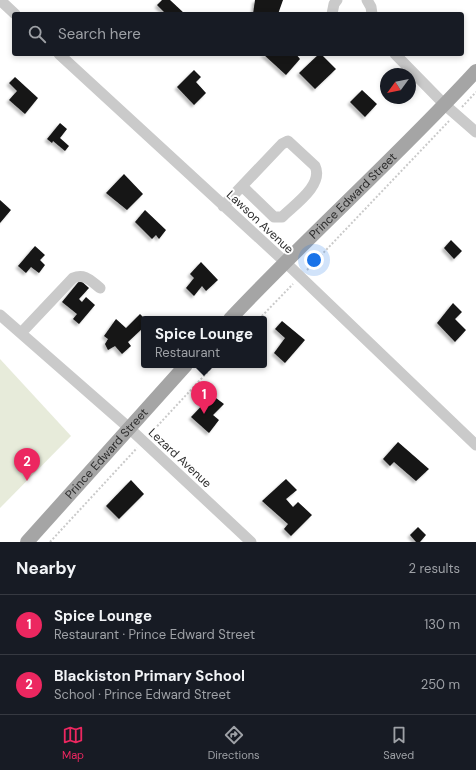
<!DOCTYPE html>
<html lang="en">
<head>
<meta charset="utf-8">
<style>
  :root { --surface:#171b24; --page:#242831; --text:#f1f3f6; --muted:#9ea1a6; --line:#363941; --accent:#ec2760 }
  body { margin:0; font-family:"DM Sans",sans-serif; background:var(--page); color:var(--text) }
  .compass { position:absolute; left:380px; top:68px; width:36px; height:36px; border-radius:50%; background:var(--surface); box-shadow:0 2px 6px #0003; rotate:237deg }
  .you { position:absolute; left:314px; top:260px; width:14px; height:14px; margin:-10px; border:3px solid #fff; border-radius:50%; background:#1a73e8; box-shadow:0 0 0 6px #1a73e833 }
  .badge { display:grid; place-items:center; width:26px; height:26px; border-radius:50%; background:var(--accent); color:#fff; font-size:13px; font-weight:700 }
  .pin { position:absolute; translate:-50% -33px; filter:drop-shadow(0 1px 2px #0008) }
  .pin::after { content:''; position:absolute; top:21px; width:14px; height:12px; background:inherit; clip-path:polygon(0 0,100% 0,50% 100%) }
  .popup { position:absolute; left:141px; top:316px; width:126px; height:52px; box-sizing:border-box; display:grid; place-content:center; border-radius:4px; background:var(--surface); filter:drop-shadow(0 1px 3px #0005); font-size:13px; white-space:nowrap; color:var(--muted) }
  .popup b { font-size:15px; color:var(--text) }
  .popup::after { content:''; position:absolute; left:50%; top:100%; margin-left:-8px; border:8px solid transparent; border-top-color:var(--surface) }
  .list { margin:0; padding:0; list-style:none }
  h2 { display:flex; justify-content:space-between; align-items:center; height:52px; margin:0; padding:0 16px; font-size:17px }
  h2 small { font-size:13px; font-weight:400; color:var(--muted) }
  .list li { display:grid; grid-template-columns:26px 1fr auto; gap:12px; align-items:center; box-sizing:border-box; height:60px; padding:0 16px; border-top:1px solid var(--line) }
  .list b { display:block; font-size:15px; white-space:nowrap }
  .list p { margin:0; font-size:13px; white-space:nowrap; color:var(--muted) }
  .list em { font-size:13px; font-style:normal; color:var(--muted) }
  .icon { flex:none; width:22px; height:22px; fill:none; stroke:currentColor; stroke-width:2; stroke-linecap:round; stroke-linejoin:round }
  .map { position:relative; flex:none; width:476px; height:542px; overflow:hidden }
  .search { position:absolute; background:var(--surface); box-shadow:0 2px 6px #0003; left:12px; right:12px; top:12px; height:44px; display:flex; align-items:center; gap:10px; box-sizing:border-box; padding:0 14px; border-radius:4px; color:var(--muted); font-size:15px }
  .sheet { height:172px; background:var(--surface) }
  nav { display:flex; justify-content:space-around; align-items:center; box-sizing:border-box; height:56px; border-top:1px solid var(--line); background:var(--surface); font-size:11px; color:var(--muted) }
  nav a { display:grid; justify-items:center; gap:2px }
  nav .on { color:var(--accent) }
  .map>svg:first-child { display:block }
  .green { fill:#e7ebda }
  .building { fill:#141414; filter:url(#shadow) }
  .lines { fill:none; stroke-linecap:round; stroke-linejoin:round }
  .path { stroke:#cacaca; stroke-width:2; stroke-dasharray:2 2; stroke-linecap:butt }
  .minor { stroke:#cacaca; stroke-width:11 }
  .major { stroke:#a5a5a5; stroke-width:14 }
  .labels { text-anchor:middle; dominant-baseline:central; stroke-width:4; stroke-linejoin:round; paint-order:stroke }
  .street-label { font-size:12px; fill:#2d2d2d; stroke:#fff }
</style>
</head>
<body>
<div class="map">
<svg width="476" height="542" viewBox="0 0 476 542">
  <defs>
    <filter id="shadow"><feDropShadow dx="-2.5" dy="2.5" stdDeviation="1" flood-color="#0004"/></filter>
  </defs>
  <rect width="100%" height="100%" fill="#fff"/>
  <path class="green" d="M0 359 71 436 0 508Z"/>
  <path class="building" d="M162 0H170L185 14H166L157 5Z
    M255 0H283L278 14H253Z
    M263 54H296L300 59 286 75Z
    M319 54H321L336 69 315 89 299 73Z
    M194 70 201 77 196 82 206 93 194 105 177 87Z
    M15 77 38 98 25 114 9 100 17 91 9 83Z
    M362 90 377 104 365 117 350 102Z
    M60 123 67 129 60 138 69 146 65 151 53 141 52 143 47 139Z
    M124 174 143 194 127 210 106 193Z
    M0 200 11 210 0 223Z
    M145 210 166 230 159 239 156 235 152 239 135 222Z
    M451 240 462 251 454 259 444 248Z
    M35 246 45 255 40 260 45 265 39 273 31 267 26 273 18 266Z
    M201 262 218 280 206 291 202 286 194 296 186 288 194 278 190 274Z
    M80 280 89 288 79 299 82 302 86 297 95 305 79 324 73 319 77 314 62 302Z
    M453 303 462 312 455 319 466 330 455 342 437 323Z
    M140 314 144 318V327L128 342 131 346 122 354 115 346 108 350 105 344 108 339 104 336 116 319 126 328Z
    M282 321 305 340 285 363 274 353 285 338 275 329Z
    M212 395 224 404 213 415 219 420 209 433 191 417Z
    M398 442 429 469 416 481 394 462 390 466 383 459Z
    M286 479 297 490 286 499 293 507 298 502 312 515 291 536 284 529 288 524 262 501Z
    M131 480 144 494 119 519 106 506Z
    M418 527 426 535 420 542H416L410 535Z"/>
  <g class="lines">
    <path class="path" d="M462 107 476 92
      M307 270 449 121
      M259 319 293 284
      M149 435 214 365
      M50 542 137 448"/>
    <path class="minor" d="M0 0 15 14
      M367 0 371 7 372 14
      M332 14 334 4 337 0
      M59 54 284 261 476 445
      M395 54 445 105 476 132
      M223 206 282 144 288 141 315 166C324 185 294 205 282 217H274L242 186
      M0 315 128 427 251 542
      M21 333 73 278C85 273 91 281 100 288"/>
    <g class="major">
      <path id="s1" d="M230 319C310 234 397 157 476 71"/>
      <path id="s2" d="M27 542 186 365"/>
    </g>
  </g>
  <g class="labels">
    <g class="street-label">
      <text stroke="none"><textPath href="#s1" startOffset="174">Prince Edward Street</textPath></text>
      <text transform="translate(260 222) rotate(43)">Lawson Avenue</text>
      <text stroke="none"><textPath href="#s2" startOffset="119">Prince Edward Street</textPath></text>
      <text transform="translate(180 458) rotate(43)">Lezard Avenue</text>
    </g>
  </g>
</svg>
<svg class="compass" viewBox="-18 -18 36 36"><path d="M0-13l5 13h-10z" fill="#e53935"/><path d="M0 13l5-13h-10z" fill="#9ea1a6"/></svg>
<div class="you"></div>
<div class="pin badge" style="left:204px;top:414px">1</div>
<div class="popup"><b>Spice Lounge</b>Restaurant</div>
<div class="pin badge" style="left:27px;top:481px">2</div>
<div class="search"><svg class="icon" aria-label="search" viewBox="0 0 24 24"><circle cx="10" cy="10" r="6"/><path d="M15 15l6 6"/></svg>Search here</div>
</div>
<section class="sheet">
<h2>Nearby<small>2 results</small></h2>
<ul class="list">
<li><span class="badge">1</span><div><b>Spice Lounge</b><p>Restaurant · Prince Edward Street</p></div><em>130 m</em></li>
<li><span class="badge">2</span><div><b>Blackiston Primary School</b><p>School · Prince Edward Street</p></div><em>250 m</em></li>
</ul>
</section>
<nav>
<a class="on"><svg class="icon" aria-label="map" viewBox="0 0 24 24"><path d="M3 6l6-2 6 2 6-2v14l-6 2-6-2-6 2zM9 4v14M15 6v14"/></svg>Map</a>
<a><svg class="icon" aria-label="directions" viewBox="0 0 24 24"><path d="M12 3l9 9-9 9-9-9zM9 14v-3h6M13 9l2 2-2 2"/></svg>Directions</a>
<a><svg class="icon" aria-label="saved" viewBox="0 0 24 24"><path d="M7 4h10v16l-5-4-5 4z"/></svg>Saved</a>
</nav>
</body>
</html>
